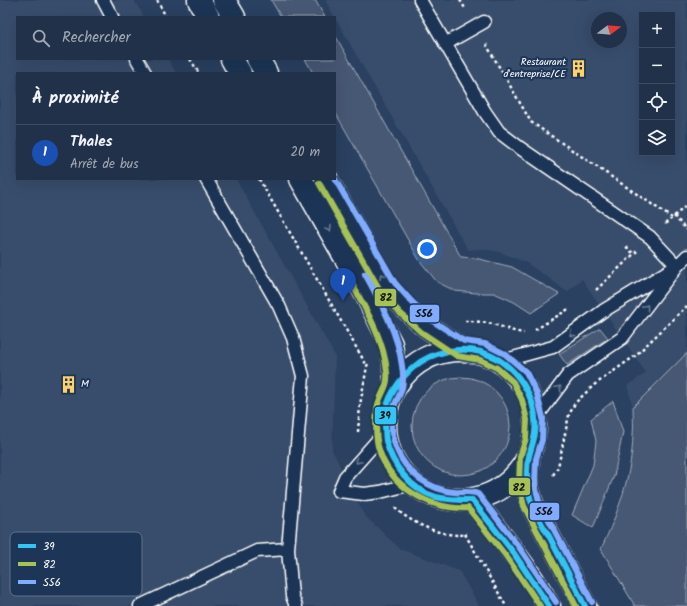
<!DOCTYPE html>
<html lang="fr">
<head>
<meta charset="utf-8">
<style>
  :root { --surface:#203149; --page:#2d3d53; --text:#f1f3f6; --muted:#a2a9b4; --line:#3d4c61; --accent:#ffd166 }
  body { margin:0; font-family:Kalam,sans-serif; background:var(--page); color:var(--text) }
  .controls { position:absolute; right:12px; top:12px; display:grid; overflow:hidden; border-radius:0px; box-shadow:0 4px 16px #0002 }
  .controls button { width:36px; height:36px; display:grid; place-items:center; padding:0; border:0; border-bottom:1px solid var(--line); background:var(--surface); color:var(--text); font:20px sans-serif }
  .compass { position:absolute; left:591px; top:12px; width:36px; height:36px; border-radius:50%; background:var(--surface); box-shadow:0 4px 16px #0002; rotate:74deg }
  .you { position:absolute; left:427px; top:249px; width:14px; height:14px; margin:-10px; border:3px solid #fff; border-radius:50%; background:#1a73e8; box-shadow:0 0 0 6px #1a73e833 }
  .badge { display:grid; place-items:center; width:26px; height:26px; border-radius:50%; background:var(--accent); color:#fff; font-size:13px; font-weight:700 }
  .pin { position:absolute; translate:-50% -33px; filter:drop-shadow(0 1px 2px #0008) }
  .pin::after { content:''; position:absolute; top:21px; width:14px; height:12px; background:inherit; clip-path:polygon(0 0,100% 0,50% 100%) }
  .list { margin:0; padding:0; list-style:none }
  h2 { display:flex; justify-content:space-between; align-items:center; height:52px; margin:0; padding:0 16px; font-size:17px }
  h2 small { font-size:13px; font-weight:400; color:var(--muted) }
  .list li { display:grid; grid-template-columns:26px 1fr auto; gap:12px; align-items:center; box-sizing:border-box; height:56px; padding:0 16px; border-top:1px solid var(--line) }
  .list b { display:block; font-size:15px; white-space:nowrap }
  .list p { margin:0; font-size:13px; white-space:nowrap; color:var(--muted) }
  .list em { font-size:13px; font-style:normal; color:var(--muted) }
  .icon { flex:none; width:22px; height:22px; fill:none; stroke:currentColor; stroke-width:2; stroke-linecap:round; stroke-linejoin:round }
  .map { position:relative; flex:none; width:687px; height:606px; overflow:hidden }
  .search { position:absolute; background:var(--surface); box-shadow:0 4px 16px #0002; left:16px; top:16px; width:320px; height:44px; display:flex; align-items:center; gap:10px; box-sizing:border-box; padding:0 14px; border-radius:0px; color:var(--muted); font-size:15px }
  .panel { position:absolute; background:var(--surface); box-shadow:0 4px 16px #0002; left:16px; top:72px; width:320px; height:108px; border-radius:0px }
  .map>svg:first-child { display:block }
  .built { fill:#394e6c; fill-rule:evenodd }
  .green { fill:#465975; stroke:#a2acba }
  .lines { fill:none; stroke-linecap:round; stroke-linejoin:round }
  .service-casing { stroke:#fff; stroke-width:15 }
  .secondary-casing { stroke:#fff; stroke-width:25 }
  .path { stroke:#fff; stroke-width:2.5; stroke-dasharray:3 3; stroke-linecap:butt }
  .service { stroke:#1d3557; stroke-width:12 }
  .secondary { stroke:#1d3557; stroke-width:22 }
  .bus-1-casing { stroke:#1d3557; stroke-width:9 }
  .bus-2-casing { stroke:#1d3557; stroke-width:9 }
  .bus-3-casing { stroke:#1d3557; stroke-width:9 }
  .bus-1 { stroke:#33c4f3; stroke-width:6 }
  .bus-2 { stroke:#a6c257; stroke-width:6 }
  .bus-3 { stroke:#80abff; stroke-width:6 }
  .oneway { stroke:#6c7c92 }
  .labels { text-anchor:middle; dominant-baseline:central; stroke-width:4; stroke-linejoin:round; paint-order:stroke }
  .poi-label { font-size:10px; fill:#fff; stroke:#1d3557; text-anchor:end }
  .key { fill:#1d3557; stroke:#617289; stroke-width:1 }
  .key-label { font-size:11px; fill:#fff }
  .line-badge { stroke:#1d3557; stroke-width:1.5 }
  .pale-badge-label { font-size:11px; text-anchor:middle; font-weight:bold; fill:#111 }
</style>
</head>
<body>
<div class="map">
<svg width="687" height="606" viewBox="0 0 687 606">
  <rect width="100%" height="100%" fill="#2a4161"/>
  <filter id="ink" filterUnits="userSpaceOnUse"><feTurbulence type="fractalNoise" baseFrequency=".025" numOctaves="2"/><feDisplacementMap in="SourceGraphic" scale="8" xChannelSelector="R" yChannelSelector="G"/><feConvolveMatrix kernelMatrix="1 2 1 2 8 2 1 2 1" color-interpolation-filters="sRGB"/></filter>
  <g filter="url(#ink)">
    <path class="built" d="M0 0H134L144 17H17V59H168L176 73H17V179H236L335 356 332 450 364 515 400 549 459 571 479 606H0Z
      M325 0H687V353L633 407 627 386 646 373 582 279 567 292 549 278 525 262 500 252 483 249 468 250ZM642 15H672V153H642ZM597 18H621V42H597Z"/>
    <path class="green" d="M271 0H315L325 17H281Z
      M335 35 461 257 475 258 512 267 559 294 531 313 514 302 494 293H476L455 291 437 282 420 261 335 112V73H313L305 59H335Z
      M600 328 608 338 567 365 559 354Z
      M687 353V606H635L601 549C618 513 632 475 633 435 634 426 633 417 633 407Z
      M412 426a49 49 0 1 1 98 0a49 49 0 1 1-98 0Z
      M613 401 623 432 614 476 593 528 572 515 593 465 596 441 591 419Z"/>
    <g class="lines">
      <defs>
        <path id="service" d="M103 0 112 17
          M420 0 485 112 499 132 520 148 650 237 677 266 687 256
          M445 44 484 22
          M137 59 145 73
          M206 179 279 306 293 338 303 376 288 549 292 596 296 606
          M502 361 553 347 603 311 677 266 622 338 568 375 535 419
          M384 433 345 477 339 491 364 494 380 492 412 484
          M140 606 257 551 288 549"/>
        <path id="secondary" d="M199 0 208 17
          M224 0 234 17
          M232 59 240 73
          M258 59 266 73
          M301 179 366 294 391 344 394 365 395 385
          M326 179 388 288 406 308 426 326 461 349
          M385 425a75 75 0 1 1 150 0a75 75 0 1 1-150 0Z
          M528 458 527 486 532 504 585 606
          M472 500C500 534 527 568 549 606"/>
      </defs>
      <use href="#service" class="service-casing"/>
      <use href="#secondary" class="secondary-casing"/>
      <path class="path" d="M157 0 166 17
        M460 0 466 10
        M486 44 531 122 672 218
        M190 59 199 73
        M259 179 367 366
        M674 216 687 230
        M665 224 687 205
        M626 247 634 254
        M596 290 637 251
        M465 321C476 321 488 322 499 326 508 329 515 332 524 333
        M535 330 570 308
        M358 432 360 405 367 366 368 364
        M553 475 558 467 569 415 575 403 594 385 635 356 687 306
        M395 508C411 523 445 539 467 534
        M465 534 506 606"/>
      <use href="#service" class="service"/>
      <use href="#secondary" class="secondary"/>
      <defs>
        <path id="bus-1" d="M472 500C460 500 448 500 436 497 411 490 392 465 386 441 385 434 385 426 385 419 385 399 400 378 415 366 432 352 459 346 481 352 515 362 539 397 535 433 534 441 531 448 529 456 525 470 527 490 532 504 536 515 543 526 549 536 561 559 573 583 585 606
          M472 500 513 552 549 606"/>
        <path id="bus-2" d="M319 183 381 292 400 313 421 332 457 356 480 360 497 368 513 382 522 400 527 420 526 438 520 457 519 486 524 506 576 606
          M351 282C366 310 384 339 387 372 389 389 379 394 377 409 376 421 375 434 378 446 388 486 429 510 468 508L506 556 540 606"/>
        <path id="bus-3" d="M335 179 395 283 412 302 431 320 464 341 485 344 505 354 526 372 537 394 543 418 542 440 536 459 535 485 539 501 592 602
          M365 274C381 303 398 333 402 366 404 377 404 386 399 396 397 400 394 405 393 410 388 437 398 463 420 479 430 486 442 491 454 492 462 493 471 490 478 494L519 547 556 602"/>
      </defs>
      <use href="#bus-1" class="bus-1-casing"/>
      <use href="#bus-2" class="bus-2-casing"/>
      <use href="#bus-3" class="bus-3-casing"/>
      <use href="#bus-1" class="bus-1"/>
      <use href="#bus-2" class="bus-2"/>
      <use href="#bus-3" class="bus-3"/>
    </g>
    <defs><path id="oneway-chevron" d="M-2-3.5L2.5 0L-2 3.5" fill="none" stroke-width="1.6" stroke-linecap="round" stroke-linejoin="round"/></defs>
    <g class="oneway">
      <use href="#oneway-chevron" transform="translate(329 229) rotate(60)"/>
      <use href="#oneway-chevron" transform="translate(382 276) rotate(-120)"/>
      <use href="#oneway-chevron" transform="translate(646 307) rotate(-53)"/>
      <use href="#oneway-chevron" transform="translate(572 334) rotate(144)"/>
      <use href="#oneway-chevron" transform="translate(559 388) rotate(-53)"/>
      <use href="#oneway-chevron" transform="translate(358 461) rotate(130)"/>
    </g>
  </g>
  <defs>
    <symbol id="building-bare" viewBox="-9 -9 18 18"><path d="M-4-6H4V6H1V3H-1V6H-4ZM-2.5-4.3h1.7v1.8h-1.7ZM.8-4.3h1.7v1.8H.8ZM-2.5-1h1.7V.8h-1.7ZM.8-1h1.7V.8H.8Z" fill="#ffd166" stroke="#1d3557" stroke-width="2.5" paint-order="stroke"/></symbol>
  </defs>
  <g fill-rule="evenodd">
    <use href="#building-bare" x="566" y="56" width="25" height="25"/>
    <use href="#building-bare" x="56" y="372" width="25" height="25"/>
  </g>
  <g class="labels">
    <g class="poi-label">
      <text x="566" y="62">Restaurant<tspan x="566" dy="12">d'entreprise/CE</tspan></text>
      <text x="81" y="384" text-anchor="start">M</text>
    </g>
  </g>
  <rect x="10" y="532" width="132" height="64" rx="6" class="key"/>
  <rect x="18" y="544" width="18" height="4" fill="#33c4f3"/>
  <rect x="18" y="562" width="18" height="4" fill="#a6c257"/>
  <rect x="18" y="580" width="18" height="4" fill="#80abff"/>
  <g class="key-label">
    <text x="43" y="550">39</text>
    <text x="43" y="568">82</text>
    <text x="43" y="586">S56</text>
  </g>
  <g class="line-badge">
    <rect x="374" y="288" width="23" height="19" rx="4" fill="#a6c257"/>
    <rect x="409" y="304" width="31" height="19" rx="4" fill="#80abff"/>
    <rect x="374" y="406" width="23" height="19" rx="4" fill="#33c4f3"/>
    <rect x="508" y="477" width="23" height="19" rx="4" fill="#a6c257"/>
    <rect x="529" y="502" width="31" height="19" rx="4" fill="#80abff"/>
  </g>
  <g class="pale-badge-label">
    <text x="386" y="301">82</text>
    <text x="424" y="317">S56</text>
    <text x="385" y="419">39</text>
    <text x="519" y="491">82</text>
    <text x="544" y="515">S56</text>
  </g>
</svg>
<div class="controls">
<button>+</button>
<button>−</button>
<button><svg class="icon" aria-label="locate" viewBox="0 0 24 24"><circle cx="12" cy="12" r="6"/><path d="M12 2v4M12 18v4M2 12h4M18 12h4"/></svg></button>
<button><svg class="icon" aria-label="layers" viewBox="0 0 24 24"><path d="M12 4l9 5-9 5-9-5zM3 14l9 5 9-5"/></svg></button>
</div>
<svg class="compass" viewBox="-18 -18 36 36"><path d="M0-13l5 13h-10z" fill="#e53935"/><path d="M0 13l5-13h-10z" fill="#a2a9b4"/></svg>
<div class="you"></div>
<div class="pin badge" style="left:343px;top:301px;background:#1a4fb4">1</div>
<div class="search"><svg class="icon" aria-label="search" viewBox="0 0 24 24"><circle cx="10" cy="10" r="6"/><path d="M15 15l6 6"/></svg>Rechercher</div>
<section class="panel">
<h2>À proximité<small></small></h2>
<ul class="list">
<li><span class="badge" style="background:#1a4fb4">1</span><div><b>Thales</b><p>Arrêt de bus</p></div><em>20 m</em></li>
</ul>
</section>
</div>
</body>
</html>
